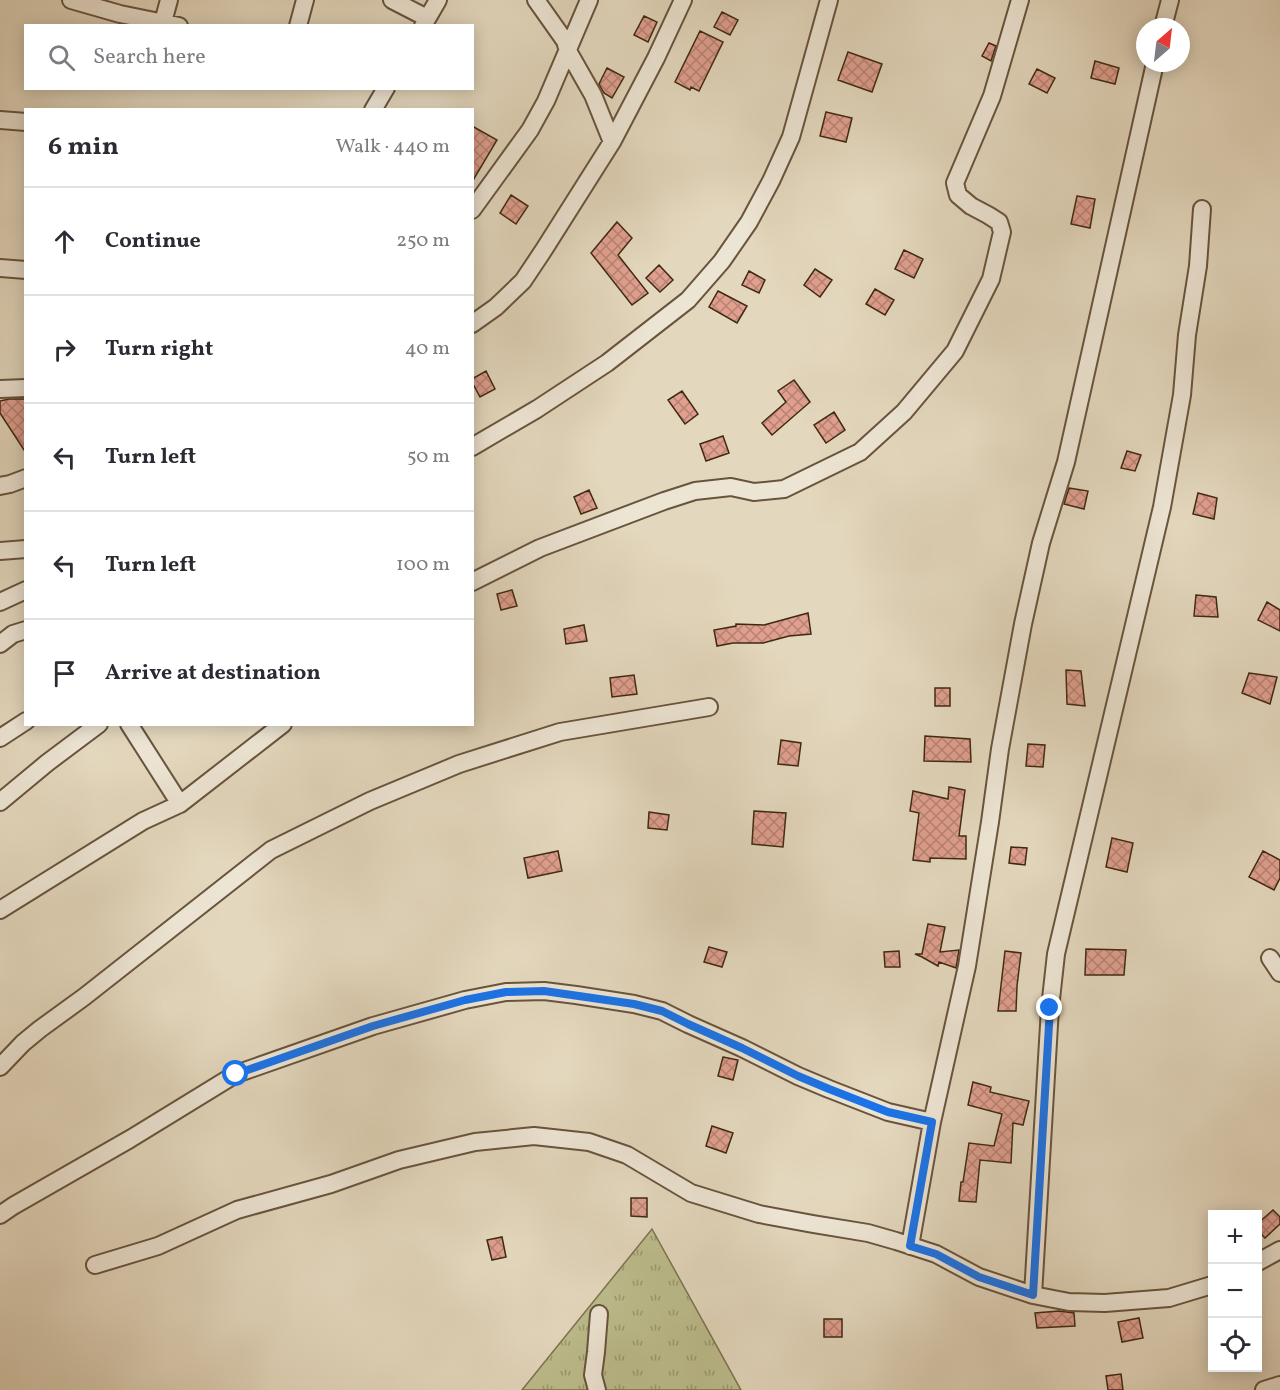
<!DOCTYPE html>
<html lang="en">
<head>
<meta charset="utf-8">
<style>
  :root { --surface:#fff; --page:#f7f7f7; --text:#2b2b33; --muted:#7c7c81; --line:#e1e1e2 }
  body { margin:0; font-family:Vollkorn,serif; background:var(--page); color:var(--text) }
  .controls { position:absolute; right:18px; bottom:18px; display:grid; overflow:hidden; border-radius:0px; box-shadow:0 3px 15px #0003 }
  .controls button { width:54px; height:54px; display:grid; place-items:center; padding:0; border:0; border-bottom:2px solid var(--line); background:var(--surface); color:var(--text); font:30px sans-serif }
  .compass { position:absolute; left:1136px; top:18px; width:54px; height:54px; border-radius:50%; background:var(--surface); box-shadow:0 3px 15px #0003; rotate:28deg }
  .stop { position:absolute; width:18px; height:18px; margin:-14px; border:4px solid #1a73e8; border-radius:50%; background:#fff }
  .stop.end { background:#1a73e8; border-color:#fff; box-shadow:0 2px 6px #0008 }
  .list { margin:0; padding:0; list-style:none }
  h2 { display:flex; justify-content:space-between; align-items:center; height:78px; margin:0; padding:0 24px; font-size:26px }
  h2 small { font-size:20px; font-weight:400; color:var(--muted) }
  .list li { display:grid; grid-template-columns:39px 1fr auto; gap:18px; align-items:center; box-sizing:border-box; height:108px; padding:0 24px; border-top:2px solid var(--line) }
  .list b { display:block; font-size:22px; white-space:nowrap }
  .list em { font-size:20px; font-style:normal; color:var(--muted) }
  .icon { flex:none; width:33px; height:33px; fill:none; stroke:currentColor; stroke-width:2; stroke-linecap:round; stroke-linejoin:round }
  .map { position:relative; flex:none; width:1280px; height:1390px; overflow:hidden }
  .search { position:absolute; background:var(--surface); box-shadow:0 3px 15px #0003; left:24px; top:24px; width:450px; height:66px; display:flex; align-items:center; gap:15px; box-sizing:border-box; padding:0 21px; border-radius:0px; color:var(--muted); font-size:22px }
  .panel { position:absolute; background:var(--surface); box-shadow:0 3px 15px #0003; left:24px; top:108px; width:450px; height:618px; border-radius:0px }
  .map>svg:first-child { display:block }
  .grass { fill:url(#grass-tufts); stroke:#7e724f; stroke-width:1.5 }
  .building { fill:url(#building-cross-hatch); stroke:#3f2912; stroke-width:1.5 }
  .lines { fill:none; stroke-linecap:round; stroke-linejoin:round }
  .minor-casing { stroke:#68543d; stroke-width:20 }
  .minor { stroke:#ede5d4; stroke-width:16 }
  .route { stroke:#1a73e8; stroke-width:8 }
</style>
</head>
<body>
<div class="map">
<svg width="1280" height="1390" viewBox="0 0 1280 1390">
  <defs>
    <pattern id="grass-tufts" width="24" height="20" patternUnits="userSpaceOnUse" patternTransform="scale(1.5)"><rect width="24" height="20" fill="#bcbc8c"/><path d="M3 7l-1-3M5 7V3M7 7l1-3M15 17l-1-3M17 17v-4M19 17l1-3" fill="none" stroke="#9a9971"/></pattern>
    <pattern id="building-cross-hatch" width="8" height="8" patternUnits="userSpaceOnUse" patternTransform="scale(1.5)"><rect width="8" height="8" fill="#e09f8f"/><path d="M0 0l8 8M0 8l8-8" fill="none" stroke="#b78273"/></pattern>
  </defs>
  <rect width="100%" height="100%" fill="#e3d7bd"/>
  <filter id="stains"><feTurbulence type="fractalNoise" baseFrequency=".00333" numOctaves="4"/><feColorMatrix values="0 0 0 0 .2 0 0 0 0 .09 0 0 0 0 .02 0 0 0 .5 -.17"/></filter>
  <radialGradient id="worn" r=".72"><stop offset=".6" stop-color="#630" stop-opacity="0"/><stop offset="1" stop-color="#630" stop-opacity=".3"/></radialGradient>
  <path class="grass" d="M652 1229 741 1390H522Z"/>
  <path class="building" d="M722 12 738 20 730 35 714 27Z
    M644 16 657 22 648 42 634 35Z
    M700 31 723 42 699 91 691 87 690 90 675 82Z
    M989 43 996 46 991 61 982 56Z
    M848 52 882 64 872 92 838 80Z
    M1095 61 1119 68 1115 84 1091 78Z
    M607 68 624 77 612 98 604 93 599 84Z
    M1037 69 1055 78 1047 93 1029 84Z
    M826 112 852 118 846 142 820 136Z
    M472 126 497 140 472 182Z
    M511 195 528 206 516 224 500 213Z
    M1077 196 1095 199 1090 228 1071 224Z
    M617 222 632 238 618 255 648 293 632 305 591 253Z
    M904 250 923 259 914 278 895 269Z
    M659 265 673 280 660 292 646 278Z
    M815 269 832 280 820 297 804 285Z
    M749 271 765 280 759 293 742 285Z
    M875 289 894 300 885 315 866 304Z
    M718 291 747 306 737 323 709 307Z
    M486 371 495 389 480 397 472 382V379Z
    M794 380 810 402 772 435 762 423 786 402 778 391Z
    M682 391 698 414 685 424 668 400Z
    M9 399H26V453L0 413V401Z
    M834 412 845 430 826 443 814 425Z
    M723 436 729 453 706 461 700 444Z
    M1127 451 1141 455 1135 471 1121 468Z
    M1069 488 1088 491 1084 509 1064 504Z
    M589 490 597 508 581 514 574 497Z
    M1198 493 1217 498 1214 519 1193 514Z
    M512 590 517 606 501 610 497 594Z
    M1196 595 1216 597 1218 617 1194 616Z
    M1267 602 1280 610V631L1258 620Z
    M808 613 811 634 789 636 763 643H733L717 646 714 630 736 626V624L764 625Z
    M584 625 587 641 566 644 564 629Z
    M1066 670 1081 671 1085 706 1067 704Z
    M1249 673 1277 677 1270 704 1242 693Z
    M634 675 637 694 612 697 610 678Z
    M935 688H950V706H935Z
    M925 736 970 739 971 762 924 761Z
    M781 740 801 743 798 766 778 764Z
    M1028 744 1045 745 1043 767 1026 766Z
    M949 787 965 790 959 836H966V859L930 858V862L913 860 919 813 910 811 913 791 948 799Z
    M754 811 786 813 783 847 752 844Z
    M649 812 669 815 667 830 648 828Z
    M1112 838 1133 843 1127 872 1106 867Z
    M1011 847 1027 848 1025 865 1009 863Z
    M558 851 562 871 528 878 524 858Z
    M1263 851 1280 860V878L1274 890 1249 877Z
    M928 924 945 927 940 952 959 950 956 968 939 962 938 966 922 957 915 954H922Z
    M709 947 727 952 722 967 704 962Z
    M1086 949 1126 950 1124 975H1085Z
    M899 951 900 967H885L884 952Z
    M1005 951 1021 953 1017 986 1016 1011H998Z
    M723 1057 738 1060 733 1080 718 1076Z
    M973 1082 991 1087 990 1092 1029 1101 1023 1125 1013 1123 1011 1163 980 1160 976 1202 959 1201 961 1182H963L969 1143 994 1146 1002 1114 968 1105Z
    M712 1126 733 1133 726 1153 706 1146Z
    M631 1198H647V1217L631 1216Z
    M1273 1210 1280 1217V1224L1265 1238 1257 1230V1224Z
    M502 1237 506 1257 492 1260 487 1240Z
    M1059 1311 1074 1313 1075 1326 1037 1328 1035 1313Z
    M1139 1318 1143 1338 1122 1342 1118 1322Z
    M824 1319H842V1337H824Z
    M1121 1374 1123 1390H1108L1106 1376Z"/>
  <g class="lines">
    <defs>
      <path id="minor" d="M71 0 120 14 179 26
        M392 0 427 18
        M536 0 565 41 568 51 593 95 612 142
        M163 22 169 0
        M298 26 305 0
        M423 26 438 0
        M1163 27 1170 0
        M373 110 386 88
        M0 120 26 122
        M472 210 530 130 546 101 589 0
        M0 268 26 270
        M472 324 496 307 523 281 543 251 612 142 656 58 683 0
        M0 389 26 388
        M472 447 537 409 607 363 688 300 722 261 749 222 771 181 791 137 829 0
        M0 486 10 484 26 478
        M0 551 26 549
        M472 582 540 548 664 501 695 491 731 487 754 492 784 489 860 452 904 412 955 351 991 279 1002 232 999 222 988 215 971 206 958 195 955 183 992 96 1020 0
        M0 602 26 590
        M0 644 13 634 26 630
        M129 724 180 804
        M0 738 26 721
        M0 802 47 763 99 724
        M0 910 143 821 180 804 283 724
        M1270 958 1280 973
        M0 1067 23 1043 40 1029 84 997 271 850 370 801 459 764 560 732 709 707
        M0 1215 13 1206 130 1139 236 1074 373 1026 465 1000 506 992 544 991 576 995 634 1004 662 1011 688 1024 742 1048 798 1076 829 1089 888 1112 932 1122
        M910 1246 932 1122 967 966 990 822 1000 749 1023 624 1041 543 1066 462 1155 63
        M1258 1262 1280 1250
        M95 1265 158 1246 237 1210 331 1184 399 1160 475 1142 534 1136 589 1142 627 1155 691 1193 759 1214 813 1224 868 1233 896 1241 936 1254 979 1277 1033 1295 1069 1302 1105 1303 1169 1298 1212 1285
        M1033 1295 1050 1008 1056 954 1162 507 1182 395 1187 335 1198 266 1202 209
        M597 1390 593 1375 596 1352 599 1314
        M1264 1390 1280 1385"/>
    </defs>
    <use href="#minor" class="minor-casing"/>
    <use href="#minor" class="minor"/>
  </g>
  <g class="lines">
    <path class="route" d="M236 1074 373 1026 465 1000 506 992 544 991 634 1004 662 1011 688 1024 742 1048 798 1076 829 1089 888 1112 932 1122 910 1246 936 1254 979 1277 1033 1295 1050 1008"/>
  </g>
  <rect width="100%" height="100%" filter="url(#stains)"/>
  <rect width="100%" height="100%" fill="url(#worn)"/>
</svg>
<div class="controls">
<button>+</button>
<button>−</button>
<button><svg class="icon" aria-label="locate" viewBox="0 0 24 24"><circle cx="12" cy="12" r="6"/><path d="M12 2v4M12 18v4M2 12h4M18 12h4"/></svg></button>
</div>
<svg class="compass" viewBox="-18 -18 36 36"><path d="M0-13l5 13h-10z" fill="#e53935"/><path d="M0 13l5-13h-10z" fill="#7c7c81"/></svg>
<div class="stop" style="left:236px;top:1074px"></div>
<div class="stop end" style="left:1050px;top:1008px"></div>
<div class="search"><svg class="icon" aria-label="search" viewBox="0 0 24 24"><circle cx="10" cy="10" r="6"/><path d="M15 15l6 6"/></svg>Search here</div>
<section class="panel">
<h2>6 min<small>Walk · 440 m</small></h2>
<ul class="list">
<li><svg class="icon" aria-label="ahead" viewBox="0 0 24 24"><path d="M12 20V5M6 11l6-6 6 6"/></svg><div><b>Continue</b></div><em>250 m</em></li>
<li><svg class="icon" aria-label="right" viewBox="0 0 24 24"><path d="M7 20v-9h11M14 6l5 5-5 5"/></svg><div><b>Turn right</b></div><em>40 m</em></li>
<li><svg class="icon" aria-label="left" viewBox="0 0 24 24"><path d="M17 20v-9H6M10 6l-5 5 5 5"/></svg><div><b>Turn left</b></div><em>50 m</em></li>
<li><svg class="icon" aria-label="left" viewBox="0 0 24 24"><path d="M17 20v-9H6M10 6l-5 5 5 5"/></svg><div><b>Turn left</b></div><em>100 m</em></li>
<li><svg class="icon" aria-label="arrive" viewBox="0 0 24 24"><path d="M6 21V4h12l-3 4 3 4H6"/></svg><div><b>Arrive at destination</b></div></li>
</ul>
</section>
</div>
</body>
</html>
